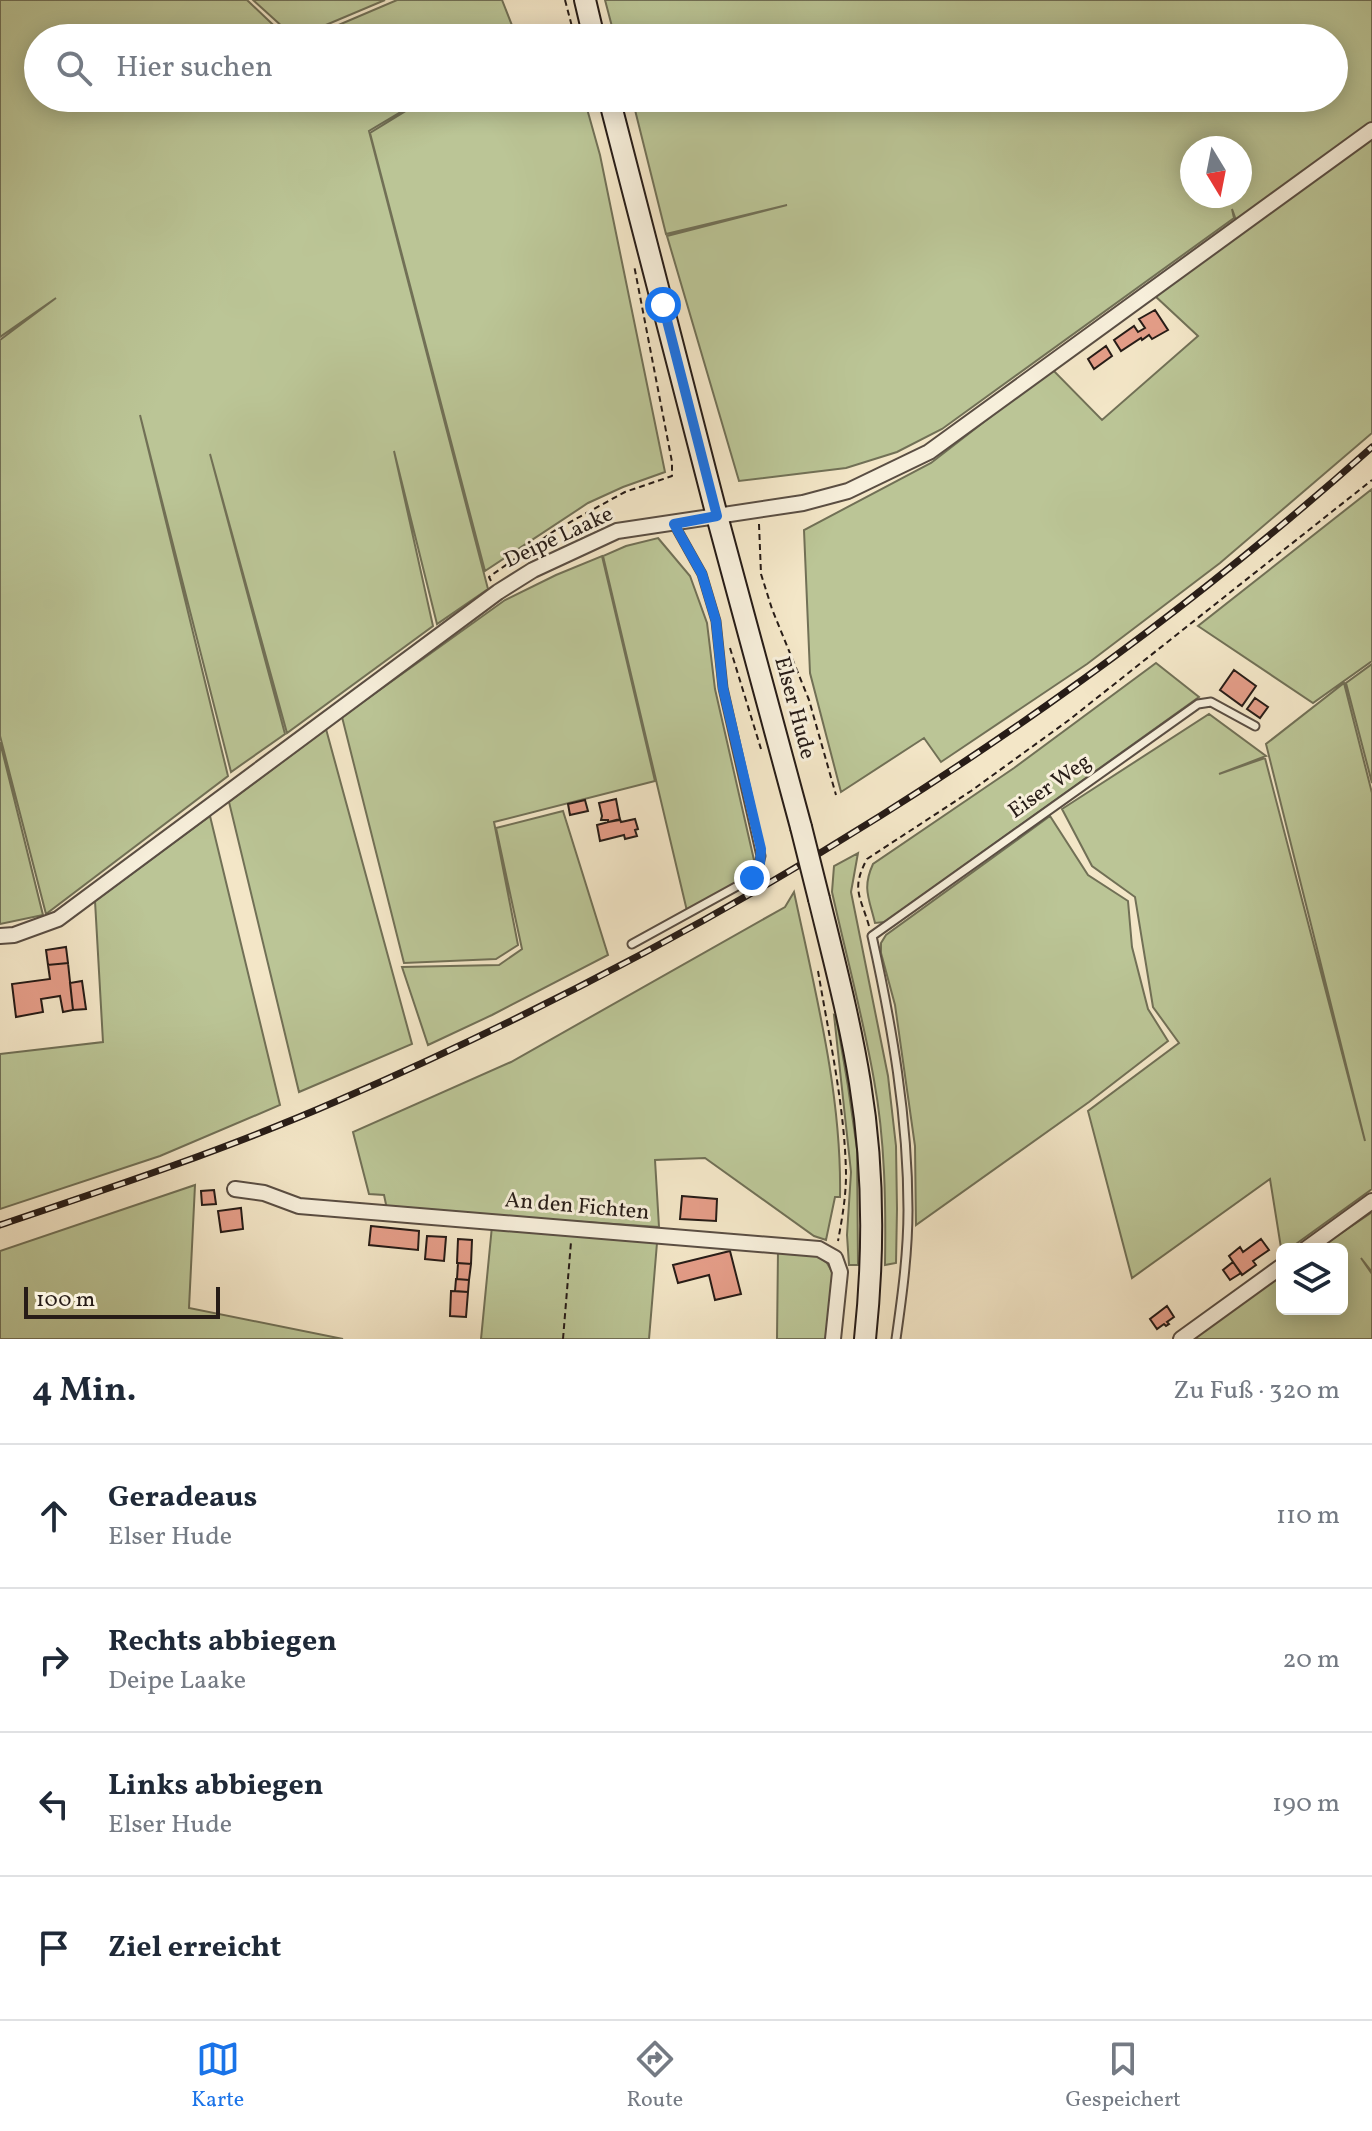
<!DOCTYPE html>
<html lang="de">
<head>
<meta charset="utf-8">
<style>
  :root { --surface:#fff; --page:#f6f6f7; --text:#1f2937; --muted:#747a83; --line:#e0e1e3; --accent:#1a73e8 }
  body { margin:0; font-family:Vollkorn,serif; background:var(--page); color:var(--text) }
  .controls { position:absolute; right:24px; bottom:24px; display:grid; overflow:hidden; border-radius:12px; box-shadow:0 4px 20px #0003 }
  .controls button { width:72px; height:72px; display:grid; place-items:center; padding:0; border:0; border-bottom:2px solid var(--line); background:var(--surface); color:var(--text); font:40px sans-serif }
  .compass { position:absolute; left:1180px; top:136px; width:72px; height:72px; border-radius:50%; background:var(--surface); box-shadow:0 4px 20px #0003; rotate:170deg }
  .scale { position:absolute; left:24px; bottom:20px; width:196px; box-sizing:border-box; padding-left:8px; border:4px solid #271c17; border-top:0; font-size:22px; line-height:28px; white-space:nowrap; color:#271c17; -webkit-text-stroke:6px #f7efdb; paint-order:stroke }
  .stop { position:absolute; width:24px; height:24px; margin:-18px; border:6px solid #1a73e8; border-radius:50%; background:#fff }
  .stop.end { background:#1a73e8; border-color:#fff; box-shadow:0 2px 8px #0008 }
  .list { margin:0; padding:0; list-style:none }
  h2 { display:flex; justify-content:space-between; align-items:center; height:104px; margin:0; padding:0 32px; font-size:34px }
  h2 small { font-size:26px; font-weight:400; color:var(--muted) }
  .list li { display:grid; grid-template-columns:52px 1fr auto; gap:24px; align-items:center; box-sizing:border-box; height:144px; padding:0 32px; border-top:2px solid var(--line) }
  .list b { display:block; font-size:30px; white-space:nowrap }
  .list p { margin:0; font-size:26px; white-space:nowrap; color:var(--muted) }
  .list em { font-size:26px; font-style:normal; color:var(--muted) }
  .icon { flex:none; width:44px; height:44px; fill:none; stroke:currentColor; stroke-width:2; stroke-linecap:round; stroke-linejoin:round }
  .map { position:relative; flex:none; width:1372px; height:1339px; overflow:hidden }
  .search { position:absolute; background:var(--surface); box-shadow:0 4px 20px #0003; left:24px; right:24px; top:24px; height:88px; display:flex; align-items:center; gap:20px; box-sizing:border-box; padding:0 28px; border-radius:44px; color:var(--muted); font-size:30px }
  .sheet { height:680px; background:var(--surface) }
  nav { display:flex; justify-content:space-around; align-items:center; box-sizing:border-box; height:112px; border-top:2px solid var(--line); background:var(--surface); font-size:22px; color:var(--muted) }
  nav a { display:grid; justify-items:center; gap:4px }
  nav .on { color:var(--accent) }
  .map>svg:first-child { display:block }
  .green { fill:#bbc596; stroke:#717056; stroke-width:2; fill-rule:evenodd }
  .building { fill:#e49d88; stroke:#271c17; stroke-width:2 }
  .lines { fill:none; stroke-linecap:round; stroke-linejoin:round }
  .lane-casing { stroke:#5a4e43; stroke-width:11 }
  .street-casing { stroke:#5a4e43; stroke-width:18 }
  .secondary-casing { stroke:#271c17; stroke-width:24 }
  .path { stroke:#271c17; stroke-width:2; stroke-dasharray:6 4; stroke-linecap:butt }
  .lane { stroke:#f7efdb; stroke-width:7 }
  .street { stroke:#f7efdb; stroke-width:14 }
  .secondary { stroke:#f7efdb; stroke-width:20 }
  .rail-casing { stroke:#271c17; stroke-width:7 }
  .rail { stroke:#f7efdb; stroke-width:4; stroke-dasharray:12; stroke-linecap:butt }
  .secondary-bridge-casing { stroke:#271c17; stroke-width:24; stroke-linecap:butt }
  .secondary-bridge { stroke:#f7efdb; stroke-width:20 }
  .route { stroke:#1a73e8; stroke-width:10 }
  .labels { text-anchor:middle; dominant-baseline:central; stroke-width:6; stroke-linejoin:round; paint-order:stroke }
  .street-label { font-size:22px; fill:#271c17; stroke:#f7efdb }
</style>
</head>
<body>
<div class="map">
<svg width="1372" height="1339" viewBox="0 0 1372 1339">
  <rect width="100%" height="100%" fill="#f3e6c7"/>
  <filter id="stains"><feTurbulence type="fractalNoise" baseFrequency=".0025" numOctaves="4"/><feColorMatrix values="0 0 0 0 .2 0 0 0 0 .09 0 0 0 0 .02 0 0 0 .5 -.17"/></filter>
  <radialGradient id="worn" r=".72"><stop offset=".6" stop-color="#630" stop-opacity="0"/><stop offset="1" stop-color="#630" stop-opacity=".3"/></radialGradient>
  <path class="green" d="M0 0H247L287 38H38V98H424L369 131 488 589 437 624 394 451 433 626 287 733 210 454 285 734 231 772 140 415 228 776 46 914 0 736V340L56 298 0 337Z
    M253 0H385L295 38Z
    M397 0H502L517 38H308Z
    M605 0H1372V122L1236 220 1232 209 1234 218 942 429 897 452 846 468 739 481 667 236 787 205 666 234 632 98H1334V38H615ZM1192 148H1240V196H1192Z
    M427 98H584L600 155 665 472 623 487 588 503 485 571 370 133Z
    M1372 135V433L1220 563 1087 664 941 762 924 738 841 792 810 673 804 530 931 463 1052 369 1102 420 1198 336 1154 295Z
    M1372 489V661L1313 703 1198 626Z
    M658 538 690 576 707 623 715 689 754 860 746 879 687 911 603 556 626 546Z
    M602 556 655 781 494 822 518 945 496 959 404 963 342 717 505 600 556 575Z
    M1156 663 1199 697 885 922 875 923C869 898 862 888 873 864L1014 768Z
    M1372 664V783L1346 683Z
    M1344 683 1372 793V1189L1289 1249H1282V1254L1270 1179 1132 1278 1088 1111 1179 1043 1153 1007 1135 897 1092 866 1062 809 1209 714 1266 756 1219 774 1265 758 1365 1141 1266 744Z
    M326 729 412 1044 299 1092 229 802Z
    M0 742 43 915 0 924Z
    M563 811 608 955 492 1015 428 1045 402 967 499 965 522 949 496 828Z
    M210 816 280 1105 160 1156 0 1209V1054L103 1042 95 901Z
    M1050 816 1088 875 1128 901 1132 947 1148 1009 1168 1041 1089 1102 916 1225 915 1146 895 1005 881 953V943L886 935Z
    M858 853 851 892 888 1076 896 1146 897 1209 896 1263 885 1265C886 1203 885 1140 874 1080 863 1017 846 955 832 892L834 866Z
    M794 892C815 991 842 1094 840 1197H835L826 1240 814 1236 705 1158 655 1160 659 1227 387 1209 384 1195 369 1194 353 1132 511 1062 785 907Z
    M834 1015 836 1016 848 1086 857 1149 858 1265H849L847 1235 851 1172Z
    M195 1185 189 1308 343 1339H0V1251Z
    M1372 1212V1272L1361 1258 1372 1274V1339H1192L1282 1275V1309H1342V1249H1318Z
    M492 1226 657 1243 649 1339H481Z
    M778 1250 815 1254 827 1263 834 1275 827 1339H777Z"/>
  <path class="building" d="M1155 310 1168 330 1152 339 1149 335 1142 340 1141 338 1121 351 1114 340 1134 326 1138 332 1145 328 1139 319Z
    M1106 346 1112 356 1094 369 1088 359Z
    M1234 670 1256 686 1242 706 1220 690Z
    M1255 698 1268 707 1260 718 1247 709Z
    M616 799 620 820 608 822V820H601L602 816 599 803Z
    M585 800 588 811 570 815 568 804Z
    M620 819 621 822 635 819 638 829 635 830 637 836 625 839 624 835 600 841 597 825Z
    M66 947 68 963 48 965 46 950Z
    M68 963 73 1010 63 1012 60 996 41 999 43 1012 16 1017 12 984 50 979 48 965Z
    M82 981 86 1009 73 1010 70 983Z
    M214 1190 216 1204 202 1205 201 1191Z
    M682 1196 717 1199 716 1221 680 1219Z
    M241 1208 243 1229 221 1232 218 1211Z
    M371 1226 419 1231 418 1250 369 1245Z
    M427 1236 446 1237 444 1261 425 1259Z
    M458 1239 472 1240 471 1264 457 1263Z
    M1261 1239 1269 1250 1253 1261 1256 1265 1242 1275 1229 1256 1240 1247 1243 1252Z
    M730 1251 741 1294 715 1300 709 1275 678 1283 673 1265Z
    M1233 1262 1241 1273 1230 1280 1223 1270Z
    M458 1263 471 1264 469 1280 457 1279Z
    M456 1279 469 1280 468 1292 455 1291Z
    M451 1291 468 1292 466 1317 450 1316Z
    M1167 1306 1174 1317 1167 1322 1169 1324 1166 1326 1164 1324 1157 1329 1150 1319Z"/>
  <g class="lines">
    <defs>
      <path id="lane" d="M632 944 752 878 757 872 761 856 723 688 716 621 702 574 674 524
        M896 1339C902 1297 908 1253 908 1210 908 1118 892 1026 872 936L1198 704 1211 702 1255 726"/>
      <path id="street" d="M0 936 14 935 58 919 498 592 533 570 617 531 803 503 848 491 929 452 1372 130
        M235 1189 264 1193 299 1206 819 1249 835 1258 840 1272 833 1339
        M1306 1249 1372 1201
        M1181 1339 1282 1266"/>
      <path id="secondary" d="M585 0 594 38
        M609 98 717 516 801 827
        M819 899C834 960 850 1021 860 1083 874 1168 874 1254 865 1339"/>
    </defs>
    <use href="#lane" class="lane-casing"/>
    <use href="#street" class="street-casing"/>
    <use href="#secondary" class="secondary-casing"/>
    <path class="path" d="M565 0 575 38
      M759 524 761 574 772 609 809 700 836 795
      M491 581 489 577 554 531 592 510 625 492 672 476V462L634 265
      M730 648 761 749
      M869 926C860 895 851 889 867 859L971 791 1069 720 1372 480
      M818 971C829 1036 845 1108 846 1174 846 1197 842 1219 838 1241
      M563 1339 571 1242"/>
    <use href="#lane" class="lane"/>
    <use href="#street" class="street"/>
    <use href="#secondary" class="secondary"/>
    <defs>
      <path id="rail" d="M0 1225C113 1187 227 1149 337 1101 713 938 1066 721 1372 447"/>
    </defs>
    <use href="#rail" class="rail-casing"/>
    <use href="#rail" class="rail"/>
    <defs>
      <path id="secondary-bridge" d="M801 827 819 899"/>
    </defs>
    <use href="#secondary-bridge" class="secondary-bridge-casing"/>
    <use href="#secondary-bridge" class="secondary-bridge"/>
  </g>
  <g class="lines">
    <path class="route" d="M663 305 717 516 674 524 702 574 716 621 723 688 761 849 760 864 752 878"/>
  </g>
  <g class="labels">
    <g class="street-label">
      <text transform="translate(559 538) rotate(-25)">Deipe Laake</text>
      <text transform="translate(794 708) rotate(75)">Elser Hude</text>
      <text transform="translate(1050 787) rotate(-35)">Eiser Weg</text>
      <text transform="translate(577 1207) rotate(5)">An den Fichten</text>
    </g>
  </g>
  <rect width="100%" height="100%" filter="url(#stains)"/>
  <rect width="100%" height="100%" fill="url(#worn)"/>
</svg>
<div class="controls">
<button><svg class="icon" aria-label="layers" viewBox="0 0 24 24"><path d="M12 4l9 5-9 5-9-5zM3 14l9 5 9-5"/></svg></button>
</div>
<svg class="compass" viewBox="-18 -18 36 36"><path d="M0-13l5 13h-10z" fill="#e53935"/><path d="M0 13l5-13h-10z" fill="#747a83"/></svg>
<div class="scale">100 m</div>
<div class="stop" style="left:663px;top:305px"></div>
<div class="stop end" style="left:752px;top:878px"></div>
<div class="search"><svg class="icon" aria-label="search" viewBox="0 0 24 24"><circle cx="10" cy="10" r="6"/><path d="M15 15l6 6"/></svg>Hier suchen</div>
</div>
<section class="sheet">
<h2>4 Min.<small>Zu Fuß · 320 m</small></h2>
<ul class="list">
<li><svg class="icon" aria-label="ahead" viewBox="0 0 24 24"><path d="M12 20V5M6 11l6-6 6 6"/></svg><div><b>Geradeaus</b><p>Elser Hude</p></div><em>110 m</em></li>
<li><svg class="icon" aria-label="right" viewBox="0 0 24 24"><path d="M7 20v-9h11M14 6l5 5-5 5"/></svg><div><b>Rechts abbiegen</b><p>Deipe Laake</p></div><em>20 m</em></li>
<li><svg class="icon" aria-label="left" viewBox="0 0 24 24"><path d="M17 20v-9H6M10 6l-5 5 5 5"/></svg><div><b>Links abbiegen</b><p>Elser Hude</p></div><em>190 m</em></li>
<li><svg class="icon" aria-label="arrive" viewBox="0 0 24 24"><path d="M6 21V4h12l-3 4 3 4H6"/></svg><div><b>Ziel erreicht</b></div></li>
</ul>
</section>
<nav>
<a class="on"><svg class="icon" aria-label="map" viewBox="0 0 24 24"><path d="M3 6l6-2 6 2 6-2v14l-6 2-6-2-6 2zM9 4v14M15 6v14"/></svg>Karte</a>
<a><svg class="icon" aria-label="directions" viewBox="0 0 24 24"><path d="M12 3l9 9-9 9-9-9zM9 14v-3h6M13 9l2 2-2 2"/></svg>Route</a>
<a><svg class="icon" aria-label="saved" viewBox="0 0 24 24"><path d="M7 4h10v16l-5-4-5 4z"/></svg>Gespeichert</a>
</nav>
</body>
</html>
